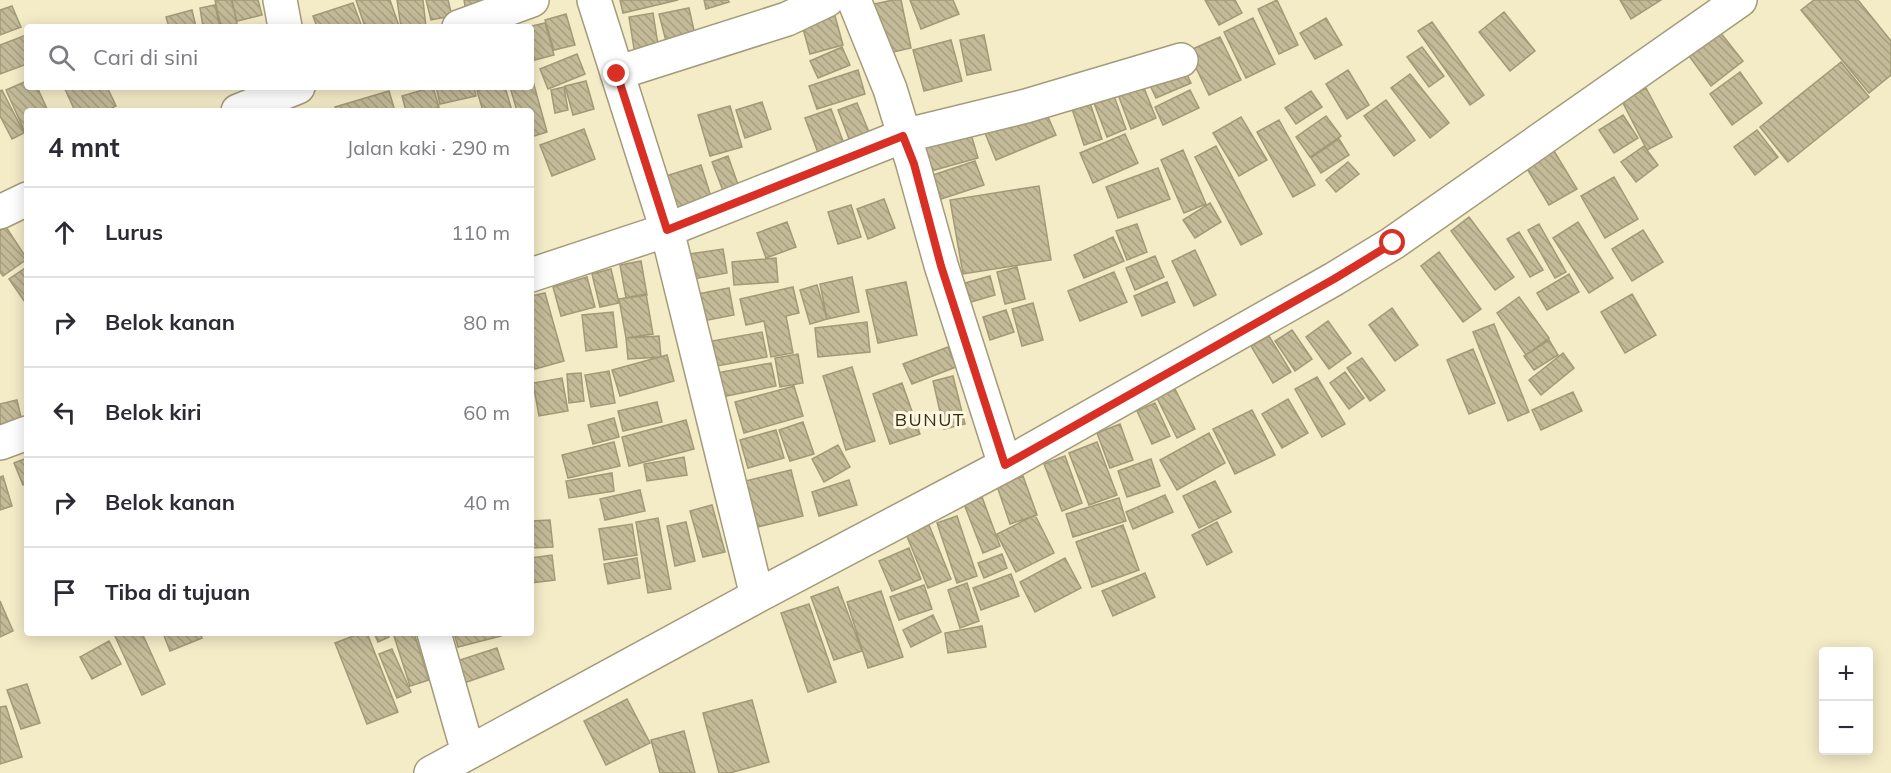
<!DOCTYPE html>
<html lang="id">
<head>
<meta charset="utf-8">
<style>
  :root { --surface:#fff; --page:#f7f7f7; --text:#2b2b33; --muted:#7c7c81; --line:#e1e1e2 }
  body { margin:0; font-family:Mulish,sans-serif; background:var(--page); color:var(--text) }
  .controls { position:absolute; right:18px; bottom:18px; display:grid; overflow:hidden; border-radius:6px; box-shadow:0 3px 15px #0003 }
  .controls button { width:54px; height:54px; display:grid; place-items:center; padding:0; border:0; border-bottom:2px solid var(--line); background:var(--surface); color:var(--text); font:30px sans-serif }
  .stop { position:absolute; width:18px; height:18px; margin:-14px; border:4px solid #d93025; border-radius:50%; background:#fff }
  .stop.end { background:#d93025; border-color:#fff; box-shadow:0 2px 6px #0008 }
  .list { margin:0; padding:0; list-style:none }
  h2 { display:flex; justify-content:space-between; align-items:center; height:78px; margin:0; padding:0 24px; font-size:26px }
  h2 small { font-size:20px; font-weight:400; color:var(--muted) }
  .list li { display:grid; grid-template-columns:39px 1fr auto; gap:18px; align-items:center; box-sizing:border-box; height:90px; padding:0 24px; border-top:2px solid var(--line) }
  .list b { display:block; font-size:22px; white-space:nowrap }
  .list em { font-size:20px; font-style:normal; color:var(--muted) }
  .icon { flex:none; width:33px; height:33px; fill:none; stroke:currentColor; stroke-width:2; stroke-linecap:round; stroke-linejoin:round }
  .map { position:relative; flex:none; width:1891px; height:773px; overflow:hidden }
  .search { position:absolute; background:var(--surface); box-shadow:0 3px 15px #0003; left:24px; top:24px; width:510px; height:66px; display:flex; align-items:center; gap:15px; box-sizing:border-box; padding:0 21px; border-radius:6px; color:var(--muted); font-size:22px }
  .panel { position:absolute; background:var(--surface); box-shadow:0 3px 15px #0003; left:24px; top:108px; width:510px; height:528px; border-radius:6px }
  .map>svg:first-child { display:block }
  .building { fill:url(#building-back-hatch); stroke:#a29977; stroke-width:1.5 }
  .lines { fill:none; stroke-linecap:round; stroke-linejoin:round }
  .minor-casing { stroke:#a49b7a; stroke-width:36 }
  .minor { stroke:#fff; stroke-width:33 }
  .route { stroke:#d93025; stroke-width:8 }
  .labels { text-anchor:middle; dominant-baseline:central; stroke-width:6; stroke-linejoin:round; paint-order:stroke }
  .quarter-label { font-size:18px; letter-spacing:1.5px; fill:#352d0f; stroke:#fef8e3 }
</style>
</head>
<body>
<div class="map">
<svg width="1891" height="773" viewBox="0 0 1891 773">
  <defs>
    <pattern id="building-back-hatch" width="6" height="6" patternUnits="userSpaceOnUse" patternTransform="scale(1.5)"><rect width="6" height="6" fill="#c3ba98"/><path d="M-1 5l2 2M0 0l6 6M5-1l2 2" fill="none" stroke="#a79f82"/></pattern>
  </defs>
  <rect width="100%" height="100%" fill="#f4ebc7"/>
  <path class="building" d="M215 0H232L237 24 221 27Z
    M231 0H258L262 15 237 21Z
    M356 0H390L399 26 365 27Z
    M397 0H423L426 27H401Z
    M426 0H448L452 16 431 20Z
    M464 0H499V1L465 6Z
    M620 0H678L623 13Z
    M704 0H728L729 2 706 9Z
    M893 0H901L911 48 884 54 874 4Z
    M910 0H953L959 14 921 29Z
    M1205 0H1235L1242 13 1219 25Z
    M1277 0 1298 45 1279 54 1258 9Z
    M1620 0H1661L1631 19Z
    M1814 0H1858L1891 41V75L1869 93 1801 10Z
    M353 3 362 27H317L313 16Z
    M215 5 220 27H203L200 8Z
    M12 6 21 27 0 35V10Z
    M689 8 695 35 666 41 659 14Z
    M192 10 196 27H169L166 17Z
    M1504 12 1535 51 1510 71 1479 32Z
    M653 13 659 51 635 55 629 17Z
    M566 14 575 45 554 50 545 20Z
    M835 16 843 45 810 54 802 25Z
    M1253 18 1275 64 1246 78 1224 32Z
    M1326 18 1342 45 1315 59 1300 33Z
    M1432 22 1484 95 1470 105 1418 31Z
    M545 23 554 55 531 61V27H528Z
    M1720 32 1743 61 1711 86 1689 56Z
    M26 35 27 64 0 74V45Z
    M984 35 991 70 967 75 960 40Z
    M1220 37 1241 80 1209 95 1188 51Z
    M951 40 962 81 924 91 913 50Z
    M842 47 850 65 818 78 810 61Z
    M1422 47 1444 76 1429 87 1407 57Z
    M577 54 585 74 548 89 540 69Z
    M1841 62 1869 97 1788 162 1760 127Z
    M1183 66 1191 83 1156 98 1148 81Z
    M858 70 865 94 817 109 809 86Z
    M1348 70 1369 105 1347 119 1326 84Z
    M1740 72 1762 103 1732 125 1710 94Z
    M531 74 547 132 531 137V111H517L510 87H531Z
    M1410 74 1449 123 1430 138 1391 88Z
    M27 81V87H37L48 111H27V137L6 90Z
    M586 81 594 109 573 115 565 86Z
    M1142 83 1156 118 1131 129 1117 92Z
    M64 87H107L116 106 106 111H75Z
    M433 87 439 107 426 111H406L402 96Z
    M436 87H474L476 96 440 104Z
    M489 87H505L512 111H483L477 91Z
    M564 87 568 110 555 113 551 90Z
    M1646 88 1672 137 1647 150 1622 101Z
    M2 90 24 133 12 139 0 116V91Z
    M1190 90 1199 108 1163 125 1155 107Z
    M389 91 395 111H337L335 107Z
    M1311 91 1322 107 1296 124 1285 108Z
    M1114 96 1126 129 1107 137 1094 103Z
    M1386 100 1415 140 1394 156 1364 116Z
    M762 102 771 129 745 138 736 110Z
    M857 103 871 137 851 144 838 110Z
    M1090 103 1102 139 1084 145 1072 109Z
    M730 106 742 147 710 156 698 115Z
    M1044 108 1056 135 996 160 985 133Z
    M831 109 846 149 820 158 805 118Z
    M1623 115 1638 138 1614 153 1599 130Z
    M1326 116 1341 136 1310 157 1296 137Z
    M1241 117 1267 160 1239 176 1213 133Z
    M1279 120 1315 185 1293 197 1257 132Z
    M969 127 978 158 931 171 922 140Z
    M584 129 595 159 552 176 540 145Z
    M1757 130 1778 157 1755 175 1734 147Z
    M1125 134 1138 163 1093 183 1080 153Z
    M1339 139 1349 155 1321 173 1311 158Z
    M1216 146 1262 234 1241 245 1195 157Z
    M1644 146 1658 165 1636 182 1621 162Z
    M1183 150 1206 204 1184 213 1161 160Z
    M1554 151 1577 189 1549 205 1526 167Z
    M728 156 742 196 727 201 712 162Z
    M975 161 984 185 941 199 933 175Z
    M1348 162 1359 174 1336 192 1326 180Z
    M701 165 712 200 677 211 666 176Z
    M1158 168 1170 199 1118 218 1106 187Z
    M1614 177 1638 219 1605 238 1581 196Z
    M1039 186 1051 260 963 274 950 200Z
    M884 199 895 228 868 239 857 209Z
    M1210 203 1221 222 1195 238 1183 220Z
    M851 205 861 237 838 244 828 212Z
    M1469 217 1514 277 1495 290 1451 231Z
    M787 222 796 247 766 258 757 233Z
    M1578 222 1613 278 1589 293 1553 238Z
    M1137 224 1147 252 1127 260 1116 231Z
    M1539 224 1566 272 1555 278 1528 230Z
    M6 227 27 259 3 276 0 272V231Z
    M1643 230 1663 262 1632 281 1612 249Z
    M1519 232 1543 270 1530 277 1507 239Z
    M1113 237 1124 261 1084 278 1074 255Z
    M723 249 727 273 694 279 690 254Z
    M1195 250 1216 295 1194 306 1172 261Z
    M1439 252 1481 309 1463 322 1421 266Z
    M1155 256 1164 277 1135 290 1126 268Z
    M776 258 778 282 734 285 732 262Z
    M641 261 647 295 626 298 620 265Z
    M27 267V305L9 279Z
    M1017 267 1025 299 1005 304 997 272Z
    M611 269 619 303 600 307 592 274Z
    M1114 272 1127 302 1080 321 1068 291Z
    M1569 274 1579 292 1547 310 1537 293Z
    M990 276 995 295 971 302 965 283Z
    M587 277 595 307 561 316 553 287Z
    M852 277 859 312 827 319 820 284Z
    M906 282 917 335 878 343 866 290Z
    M1167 282 1175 302 1142 316 1134 296Z
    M817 285 827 319 810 324 800 290Z
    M793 287 799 313 786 316 793 353 771 357 764 321 746 325 740 299Z
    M729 288 734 315 697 322 692 295Z
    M545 293 564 361 535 369 531 356V296Z
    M646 294 653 334 626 338 619 299Z
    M1632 294 1656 335 1625 353 1601 312Z
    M1519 297 1549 338 1526 355 1497 313Z
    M1033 303 1043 340 1022 346 1012 309Z
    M1392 308 1418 345 1395 361 1369 325Z
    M1006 310 1014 332 990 340 983 317Z
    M613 312 617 347 586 351 582 315Z
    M1328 321 1351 353 1329 369 1306 337Z
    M867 322 870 352 818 357 815 328Z
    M1494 324 1529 412 1508 421 1473 332Z
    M1292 330 1312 359 1295 371 1275 341Z
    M762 332 767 357 717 366 712 341Z
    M659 336 661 357 628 359 626 338Z
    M1269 336 1291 372 1273 383 1251 346Z
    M1549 340 1558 355 1534 370 1524 356Z
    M948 347 956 367 912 384 903 364Z
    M1473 349 1495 403 1469 414 1447 360Z
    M1563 353 1574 368 1541 395 1529 380Z
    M798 354 803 383 780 387 775 358Z
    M667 355 674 381 620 396 612 370Z
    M1362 358 1385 390 1370 401 1347 368Z
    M771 363 776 386 721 397 716 373Z
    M852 367 875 441 846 450 823 376Z
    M609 371 615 403 591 407 585 375Z
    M1345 372 1364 398 1349 409 1330 383Z
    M581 373 584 401 569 403 567 374Z
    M953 376 965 424 944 429 933 381Z
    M1317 377 1345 424 1322 437 1295 389Z
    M562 378 568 411 539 416 533 383Z
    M902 383 920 434 890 444 873 394Z
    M794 386 803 416 744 433 735 402Z
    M1175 389 1195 429 1177 438 1157 398Z
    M1573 392 1582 411 1541 430 1532 410Z
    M1288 399 1308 433 1282 448 1262 414Z
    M17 400 23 426 0 432V404Z
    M657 402 662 422 623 431 618 411Z
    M1155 403 1170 436 1152 444 1137 411Z
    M1252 410 1275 455 1235 474 1213 429Z
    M614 418 619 437 593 444 588 425Z
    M686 420 694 449 629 466 622 437Z
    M803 422 814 454 790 461 779 430Z
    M1120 424 1133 460 1110 468 1097 433Z
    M776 430 784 458 748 468 740 440Z
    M1209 433 1225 463 1177 490 1160 460Z
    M614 442 620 466 568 478 562 455Z
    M1097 442 1117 495 1089 505 1069 453Z
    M838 445 850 467 824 482 812 459Z
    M1065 456 1082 503 1062 511 1044 464Z
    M684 457 687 475 647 481 644 464Z
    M27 458V483L23 485 14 463Z
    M1151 459 1160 486 1127 497 1118 471Z
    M791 470 803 516 749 529 737 483Z
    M612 473 614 491 569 498 566 481Z
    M3 476 12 506 0 510V477Z
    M1023 476 1037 515 1010 524 997 486Z
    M849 480 857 505 819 516 812 492Z
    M1215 481 1231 512 1199 528 1183 496Z
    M640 490 645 511 605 520 600 499Z
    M1165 495 1173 512 1133 529 1126 512Z
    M982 497 1000 546 983 553 964 504Z
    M1119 498 1126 521 1073 537 1066 514Z
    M712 505 725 552 703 557 690 511Z
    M1035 515 1054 553 1016 572 997 534Z
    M957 516 977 576 957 583 937 523Z
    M658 518 671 589 648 593 636 522Z
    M550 520 553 547 531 548V521Z
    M686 522 695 561 675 566 667 526Z
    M1217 522 1232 552 1207 565 1192 535Z
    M632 524 637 555 604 560 599 529Z
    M929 525 951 579 928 588 906 534Z
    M1123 525 1139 570 1092 587 1076 542Z
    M909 548 921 579 892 591 879 561Z
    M1002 554 1007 568 984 578 978 563Z
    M552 555 555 580 531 583V558Z
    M637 558 640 578 608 584 604 564Z
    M1065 558 1081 588 1035 612 1020 582Z
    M1145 573 1155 597 1113 616 1102 591Z
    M1011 574 1019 596 981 610 973 588Z
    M967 583 979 621 960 628 948 590Z
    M924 585 932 609 899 620 890 597Z
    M838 587 862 651 834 660 811 597Z
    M881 591 903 657 868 668 847 602Z
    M0 601 13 631 0 637Z
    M809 604 836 682 808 692 781 613Z
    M933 615 941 632 911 647 903 630Z
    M982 626 986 647 948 653 945 633Z
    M117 633H142L165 684 142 695 114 634Z
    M163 633H200L202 638 170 651Z
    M361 633H367L398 712 367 724 335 643Z
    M374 633H388L389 637 378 642Z
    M393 633H414L429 680 410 686Z
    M454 633H500L501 636 458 647Z
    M109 641 121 664 92 679 80 657Z
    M497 648 504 669 464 683 457 661Z
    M392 649 411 692 397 698 379 654Z
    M27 684 40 723 21 729 7 690Z
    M627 699 650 743 606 765 584 721Z
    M752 700 769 762 730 773H719L703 713Z
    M6 706 22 757 0 764V707Z
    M684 731 695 773H660L651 740Z"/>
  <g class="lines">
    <defs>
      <path id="minor" d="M280 0 285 27
        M594 0 667 230 757 596
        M854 0 890 89 913 164 941 265 1005 465
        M459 27 532 0
        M617 73 787 19 827 0
        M238 111 298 87
        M0 212 27 199
        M531 275 667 230 903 136 1026 106 1181 60
        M0 443 27 433
        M434 633 468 752
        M431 773 757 596 1005 465 1334 279 1393 243 1740 0"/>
    </defs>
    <use href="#minor" class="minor-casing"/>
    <use href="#minor" class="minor"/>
  </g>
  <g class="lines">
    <path class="route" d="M617 74 667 230 903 136 914 164 941 266 1005 465 1334 279 1393 243"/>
  </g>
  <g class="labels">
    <g class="quarter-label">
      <text x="930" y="419">BUNUT</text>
    </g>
  </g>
</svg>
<div class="controls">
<button>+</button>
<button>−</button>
</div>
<div class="stop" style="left:1393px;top:243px"></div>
<div class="stop end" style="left:617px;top:74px"></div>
<div class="search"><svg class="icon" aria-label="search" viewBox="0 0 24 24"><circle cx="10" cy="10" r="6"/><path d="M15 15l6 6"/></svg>Cari di sini</div>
<section class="panel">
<h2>4 mnt<small>Jalan kaki · 290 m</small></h2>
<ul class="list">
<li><svg class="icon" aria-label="ahead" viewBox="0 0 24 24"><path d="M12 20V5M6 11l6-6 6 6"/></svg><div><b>Lurus</b></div><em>110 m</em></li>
<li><svg class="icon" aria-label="right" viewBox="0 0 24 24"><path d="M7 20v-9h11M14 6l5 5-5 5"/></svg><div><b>Belok kanan</b></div><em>80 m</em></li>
<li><svg class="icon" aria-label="left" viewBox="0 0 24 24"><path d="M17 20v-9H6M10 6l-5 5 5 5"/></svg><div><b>Belok kiri</b></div><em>60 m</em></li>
<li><svg class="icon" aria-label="right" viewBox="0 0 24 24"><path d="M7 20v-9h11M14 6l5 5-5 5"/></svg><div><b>Belok kanan</b></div><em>40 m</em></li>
<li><svg class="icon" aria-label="arrive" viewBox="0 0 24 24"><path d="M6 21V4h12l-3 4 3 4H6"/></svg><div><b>Tiba di tujuan</b></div></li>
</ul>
</section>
</div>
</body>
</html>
